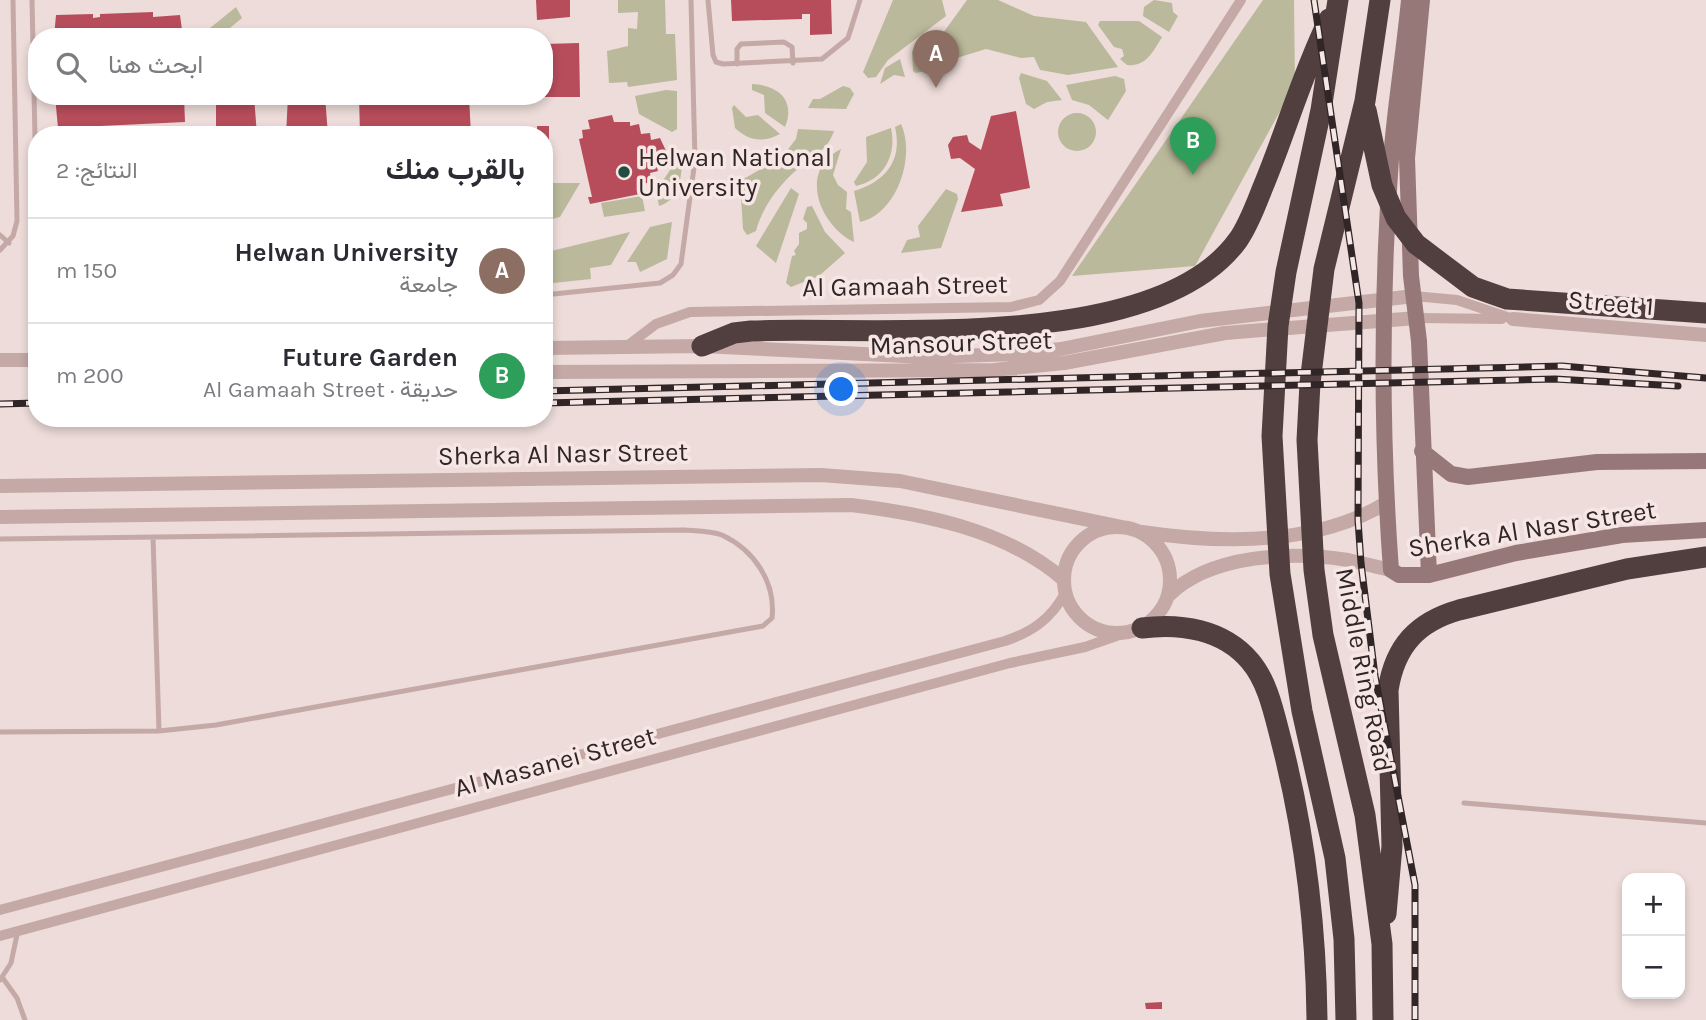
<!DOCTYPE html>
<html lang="ar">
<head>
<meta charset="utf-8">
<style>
  :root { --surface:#fff; --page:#f7f7f7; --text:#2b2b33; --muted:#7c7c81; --line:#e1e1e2; --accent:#214d40 }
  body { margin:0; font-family:Karla,Vazirmatn,sans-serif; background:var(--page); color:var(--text); direction:rtl }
  .controls { position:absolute; right:21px; bottom:21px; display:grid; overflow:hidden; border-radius:14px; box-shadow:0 4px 10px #0003 }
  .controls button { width:63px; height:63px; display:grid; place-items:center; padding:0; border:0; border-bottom:2px solid var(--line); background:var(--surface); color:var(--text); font:35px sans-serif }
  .you { position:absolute; left:842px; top:390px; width:24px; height:24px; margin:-18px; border:5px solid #fff; border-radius:50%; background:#1a73e8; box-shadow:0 0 0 10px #1a73e833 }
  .badge { display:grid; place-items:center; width:46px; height:46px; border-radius:50%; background:var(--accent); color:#fff; font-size:23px; font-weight:700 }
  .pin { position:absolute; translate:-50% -58px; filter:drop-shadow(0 2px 4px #0008) }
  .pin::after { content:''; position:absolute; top:37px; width:24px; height:21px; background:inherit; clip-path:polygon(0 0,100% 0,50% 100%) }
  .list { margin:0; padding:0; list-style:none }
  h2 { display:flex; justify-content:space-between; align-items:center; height:91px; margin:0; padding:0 28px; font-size:30px }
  h2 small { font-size:23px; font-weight:400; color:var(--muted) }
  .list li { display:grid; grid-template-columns:46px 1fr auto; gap:21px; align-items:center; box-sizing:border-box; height:105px; padding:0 28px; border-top:2px solid var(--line) }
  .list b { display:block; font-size:26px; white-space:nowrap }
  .list p { margin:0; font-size:23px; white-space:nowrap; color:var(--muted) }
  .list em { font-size:23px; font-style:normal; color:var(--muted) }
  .icon { flex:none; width:38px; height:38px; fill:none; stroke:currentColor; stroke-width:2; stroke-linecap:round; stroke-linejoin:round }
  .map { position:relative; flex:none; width:1706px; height:1020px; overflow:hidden; direction:ltr }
  .search { position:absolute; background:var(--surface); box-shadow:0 4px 10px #0003; left:28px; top:28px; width:525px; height:77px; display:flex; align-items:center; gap:18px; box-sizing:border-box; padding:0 24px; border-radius:28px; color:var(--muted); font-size:26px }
  .panel { position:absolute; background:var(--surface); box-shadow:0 4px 10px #0003; left:28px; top:126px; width:525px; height:301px; border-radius:28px; direction:rtl }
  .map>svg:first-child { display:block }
  .green { fill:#bab99b }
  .building { fill:#b74d5b }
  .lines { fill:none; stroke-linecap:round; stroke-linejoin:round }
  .service { stroke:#c4a9a6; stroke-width:5 }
  .minor { stroke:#c4a9a6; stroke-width:10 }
  .tertiary { stroke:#c4a9a6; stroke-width:14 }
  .secondary { stroke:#977879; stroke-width:16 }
  .motorway { stroke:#513e3f; stroke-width:21 }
  .rail-casing { stroke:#312627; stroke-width:7 }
  .rail { stroke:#f6e7e4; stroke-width:4.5; stroke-dasharray:13; stroke-linecap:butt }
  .poi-dot { fill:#214d40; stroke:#f6e7e4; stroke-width:2.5 }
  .labels { text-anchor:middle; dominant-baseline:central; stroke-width:7; stroke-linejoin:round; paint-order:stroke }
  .poi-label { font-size:26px; fill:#312627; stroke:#f6e7e4; text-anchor:start }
  .street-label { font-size:26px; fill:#312627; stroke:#f6e7e4 }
</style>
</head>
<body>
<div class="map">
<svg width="1706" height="1020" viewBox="0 0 1706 1020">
  <rect width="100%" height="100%" fill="#eddcd9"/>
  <path class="green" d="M618 0H665L666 34H675L677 80 628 87 627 82 609 83 607 51 628 46V28L637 29 638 12 618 13Z
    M893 0H942L946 16 888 60 876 77 868 78 863 72Z
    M967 0H998L1034 16 1086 22 1118 67 1068 75 1040 70 1034 57 1021 58 986 49 950 60 938 40Z
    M1154 0 1172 3 1173 12 1178 16 1169 32 1143 16 1144 7Z
    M1263 0H1294L1295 84 1195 266 1072 276Z
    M236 7 242 18 219 37H199Z
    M1100 21H1139L1162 37C1153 52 1146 67 1127 65L1120 59 1124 56 1122 49 1114 47 1098 25Z
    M921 44 925 48 930 47 938 57 939 63 935 69 916 73 913 71 912 51Z
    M900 59 905 77 894 75 880 84 885 68Z
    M1021 73 1047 81 1062 100 1047 102 1034 109 1026 104 1019 78Z
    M1115 76 1124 79 1126 91 1108 120 1089 105 1072 100 1066 85Z
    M752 84C778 85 796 100 785 127L765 113 764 95 752 90Z
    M843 86 850 88 854 94 846 109 808 108 813 99H820Z
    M666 90 677 91V129L672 132 639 114 635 96Z
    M734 105 746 117 758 115 780 134C763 143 749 141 735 128L732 108Z
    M1058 132a19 19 0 1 1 38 0a19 19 0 1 1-38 0Z
    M901 124C916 156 897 214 860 222L854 191C885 182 903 161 895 127Z
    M891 128C897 155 884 180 856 186L854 182 867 162 866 137Z
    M798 129 834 131C828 148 819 152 805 163 783 180 763 204 756 231L747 235 743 229 740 181 782 157 796 139Z
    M841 149 833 175 838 185 847 192 846 209 851 212 854 242C819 225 798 170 841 149Z
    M676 161 682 166C680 184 678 200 659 206L656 191Z
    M544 183H580L560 217 544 221Z
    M791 188 799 194 776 263 756 246Z
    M946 189 957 194 958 199 941 248 901 253 907 240 920 237 918 226Z
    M642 196 645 211 604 217 601 203Z
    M812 206 825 232 845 253 819 276 791 287 786 283 792 256 796 255 794 251 799 244V233L807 229V223L803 219 807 207Z
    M672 222 667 259 640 272 636 262H627L650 227Z
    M630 232 611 265 590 268 591 279 544 284V262L551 251Z"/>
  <path class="building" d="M536 0H570V17L537 20Z
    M731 0H831L832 34 810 35V14H802V19L732 21Z
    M153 12V17L180 15 183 37H54L56 15 93 14V18L100 17V14Z
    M579 43 580 97H544V44Z
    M55 96H184L185 122 58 128Z
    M216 96H254L257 135H216Z
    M288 96H325L328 135H286Z
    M359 96H469L471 135H360Z
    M1016 111 1030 188 1000 194 1003 206 961 212 975 169 960 158 951 159 948 145 953 137 967 135 969 142 981 150 991 116Z
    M612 115 614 122H630V126L639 124 641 134 650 133 651 140 660 138 667 153 662 154 664 163 656 164 658 171 650 173 651 182 643 184 645 193 590 204 588 197H592L579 139 583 138 582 130 590 129 588 120Z
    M537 126H549V140H544V135H537Z
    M1162 1002V1009H1146L1145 1003Z"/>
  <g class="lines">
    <path class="service" d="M32 0 37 230
      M708 0 713 55 716 62 723 64 822 59 848 38 860 0
      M737 64V49L741 44 784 42 792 47 793 63
      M0 235 9 243
      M0 250 13 236 17 221 13 0
      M544 295 660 283 673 275 681 264 695 160 691 0
      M153 537 159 731
      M0 539 684 530C695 531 711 531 722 535 754 550 776 582 772 618L763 626 216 725 159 731 0 732
      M1464 803 1706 823
      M2 977 17 998 25 1020
      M0 980 11 963 18 930"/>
    <path class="minor" d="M1414 296 1457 300 1513 319
      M1417 318 1502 319
      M627 346 656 324 690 312 1011 307 1039 300 1060 281 1241 0
      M0 910 1005 641C1032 632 1051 619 1065 593
      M0 936 1010 663 1085 647 1122 634"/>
    <path class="tertiary" d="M1513 319 1706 335
      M544 348 702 346 925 357 1017 354 1061 349 1200 321 1414 296
      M0 360H37
      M544 372 994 370 1064 363 1225 333 1417 318
      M0 486 821 475 900 481 1122 527
      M0 517 851 505C925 514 1007 530 1064 580
      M1064 580a53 53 0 1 1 106 0a53 53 0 1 1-106 0Z
      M1142 532C1222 544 1315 546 1386 503
      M1168 596C1210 554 1292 551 1348 560 1363 563 1376 567 1391 570"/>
    <path class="secondary" d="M1409 0C1404 53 1395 106 1391 159 1381 296 1381 433 1391 570L1399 575H1429L1516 553 1622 535 1706 530
      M1422 0 1407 158 1411 276 1419 341 1429 575
      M1422 451 1451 474 1468 477 1597 462 1706 461"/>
    <path class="motorway" d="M1338 0 1321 110 1286 272 1278 326 1272 436 1280 574 1302 711 1335 858 1344 939 1346 1020
      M1380 0 1365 101 1324 269 1310 383 1307 440 1314 570 1323 635 1365 815 1382 944 1383 1020
      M1366 110 1382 185 1396 218 1416 244 1473 287 1507 299 1706 313
      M702 346 734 333 751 331C878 326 1156 354 1238 240 1250 223 1257 201 1265 182 1287 128 1303 72 1329 19
      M1142 628C1180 623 1223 629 1250 661 1268 682 1274 713 1281 740 1305 833 1316 924 1317 1020
      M1386 914 1392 846 1388 690C1395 646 1417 622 1459 610L1627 569 1706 557"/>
    <defs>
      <path id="rail" d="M1314 0 1359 303 1358 520 1361 563 1375 676 1415 885V1020
        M544 391 1562 366 1706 378
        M544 403 1555 379 1678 386
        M0 404 37 403"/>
    </defs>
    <use href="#rail" class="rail-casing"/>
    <use href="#rail" class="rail"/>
  </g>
  <circle class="poi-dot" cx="624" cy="172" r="7"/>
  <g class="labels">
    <g class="poi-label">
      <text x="638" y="157">Helwan National<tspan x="638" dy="30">University</tspan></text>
    </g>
    <g class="street-label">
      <text transform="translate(905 286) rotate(-1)">Al Gamaah Street</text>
      <text transform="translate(1611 303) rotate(5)">Street 1</text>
      <text transform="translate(961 343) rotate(-2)">Mansour Street</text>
      <text transform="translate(563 454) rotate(-1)">Sherka Al Nasr Street</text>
      <text transform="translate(1532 529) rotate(-9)">Sherka Al Nasr Street</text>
      <text transform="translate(1364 670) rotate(79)">Middle Ring Road</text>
      <text transform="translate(555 762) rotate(-15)">Al Masanei Street</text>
    </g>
  </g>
</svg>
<div class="controls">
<button>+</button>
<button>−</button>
</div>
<div class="you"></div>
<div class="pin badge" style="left:936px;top:88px;background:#8d6e63">A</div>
<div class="pin badge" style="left:1193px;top:175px;background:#2e9e5b">B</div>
<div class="search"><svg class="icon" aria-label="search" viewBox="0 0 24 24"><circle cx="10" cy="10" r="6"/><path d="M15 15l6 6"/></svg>ابحث هنا</div>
<section class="panel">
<h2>بالقرب منك<small>النتائج: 2</small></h2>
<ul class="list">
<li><span class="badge" style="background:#8d6e63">A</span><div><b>Helwan University</b><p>جامعة</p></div><em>150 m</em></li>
<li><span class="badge" style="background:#2e9e5b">B</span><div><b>Future Garden</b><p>حديقة · Al Gamaah Street</p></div><em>200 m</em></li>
</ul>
</section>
</div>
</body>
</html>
